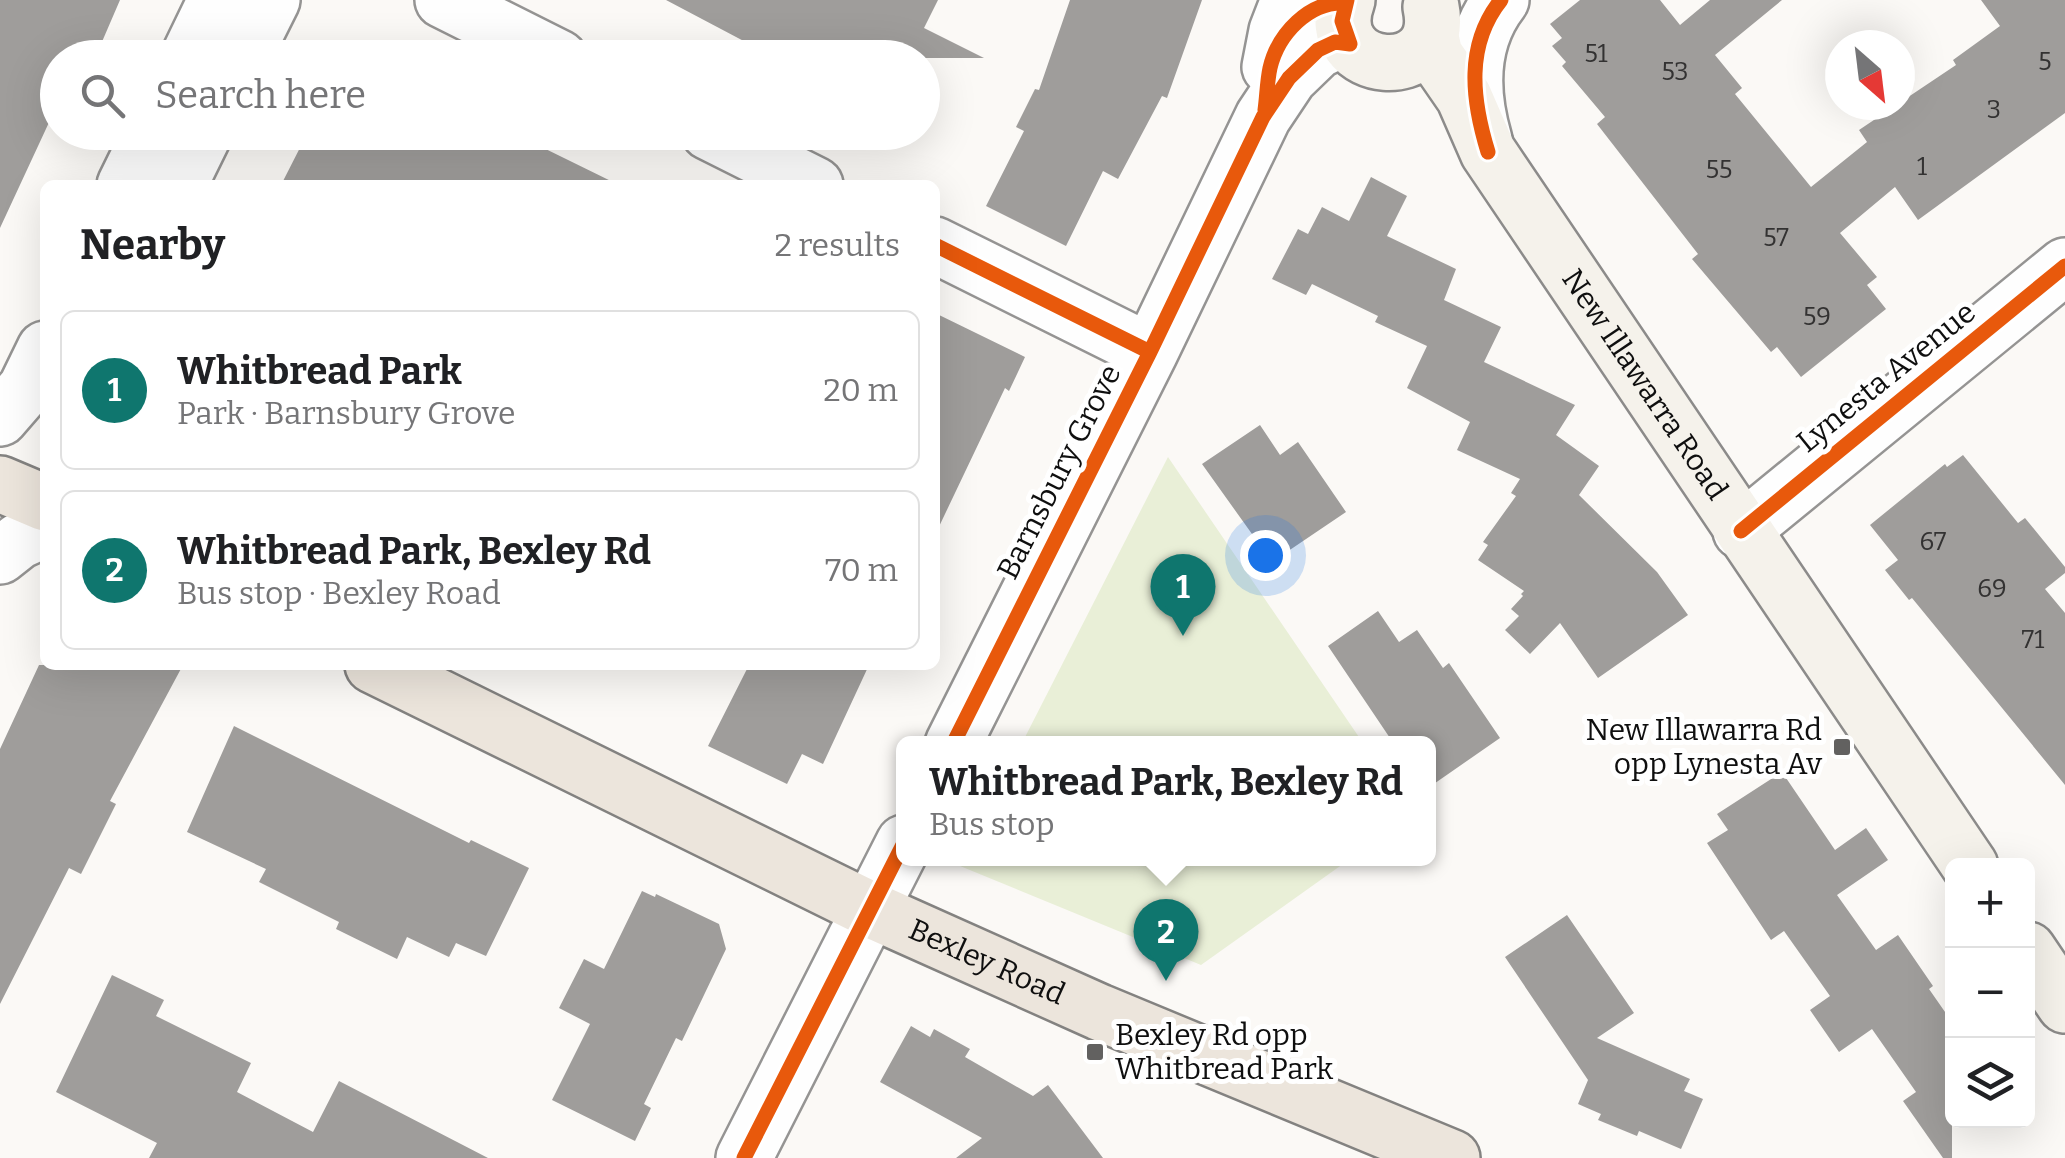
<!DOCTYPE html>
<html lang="en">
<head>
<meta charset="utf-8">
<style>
  :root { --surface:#fff; --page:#f6f6f6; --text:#202124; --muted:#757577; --line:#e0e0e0; --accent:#0f766e }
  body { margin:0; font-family:Bitter,serif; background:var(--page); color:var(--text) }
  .controls { position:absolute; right:30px; bottom:30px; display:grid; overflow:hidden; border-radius:15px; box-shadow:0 10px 40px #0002 }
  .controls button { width:90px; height:90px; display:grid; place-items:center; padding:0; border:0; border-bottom:2px solid var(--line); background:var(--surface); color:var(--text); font:50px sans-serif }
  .compass { position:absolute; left:1825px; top:30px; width:90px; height:90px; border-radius:50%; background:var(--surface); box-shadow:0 10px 40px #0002; rotate:152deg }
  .you { position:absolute; left:1265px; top:555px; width:35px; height:35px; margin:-25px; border:8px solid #fff; border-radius:50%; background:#1a73e8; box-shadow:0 0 0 15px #1a73e833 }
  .badge { display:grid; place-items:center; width:65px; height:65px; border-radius:50%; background:var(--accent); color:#fff; font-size:32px; font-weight:700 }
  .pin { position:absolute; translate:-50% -82px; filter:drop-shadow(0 2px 5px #0008) }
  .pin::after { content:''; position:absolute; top:52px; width:35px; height:30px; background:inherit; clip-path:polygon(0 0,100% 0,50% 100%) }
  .popup { position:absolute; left:896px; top:736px; width:540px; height:130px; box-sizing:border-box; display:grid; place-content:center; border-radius:15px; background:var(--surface); filter:drop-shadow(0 2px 8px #0005); font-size:32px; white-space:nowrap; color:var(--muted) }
  .popup b { font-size:38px; color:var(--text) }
  .popup::after { content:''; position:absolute; left:50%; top:100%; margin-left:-20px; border:20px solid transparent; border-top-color:var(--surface) }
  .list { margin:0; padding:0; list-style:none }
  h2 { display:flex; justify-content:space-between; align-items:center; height:130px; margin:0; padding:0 40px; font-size:42px }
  h2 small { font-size:32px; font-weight:400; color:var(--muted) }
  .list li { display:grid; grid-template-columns:65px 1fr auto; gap:30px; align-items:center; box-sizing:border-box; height:160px; margin:0 20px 20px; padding:0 20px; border:2px solid var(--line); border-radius:15px }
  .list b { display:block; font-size:38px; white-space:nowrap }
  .list p { margin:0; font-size:32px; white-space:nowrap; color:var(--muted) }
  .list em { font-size:32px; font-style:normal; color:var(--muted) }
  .icon { flex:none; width:55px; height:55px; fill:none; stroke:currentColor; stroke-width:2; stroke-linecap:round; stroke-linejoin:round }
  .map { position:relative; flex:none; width:2065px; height:1158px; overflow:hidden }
  .search { position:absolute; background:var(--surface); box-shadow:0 10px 40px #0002; left:40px; top:40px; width:900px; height:110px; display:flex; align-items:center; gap:25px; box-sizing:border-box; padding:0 35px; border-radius:55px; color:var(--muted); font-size:38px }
  .panel { position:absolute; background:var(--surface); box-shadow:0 10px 40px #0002; left:40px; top:180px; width:900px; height:490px; border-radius:15px }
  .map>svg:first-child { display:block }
  .green { fill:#e9efd7 }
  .building { fill:#9f9d9b }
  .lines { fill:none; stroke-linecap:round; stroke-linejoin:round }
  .minor-casing { stroke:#959493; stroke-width:60 }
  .secondary-casing { stroke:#8c8b8a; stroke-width:60 }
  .primary-casing { stroke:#838280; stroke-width:60 }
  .minor { stroke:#fefefe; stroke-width:55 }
  .secondary { stroke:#f5f2eb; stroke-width:55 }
  .primary { stroke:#ece5dc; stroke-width:55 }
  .cycleway-casing { stroke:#fff; stroke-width:21 }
  .cycleway { stroke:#e8590c; stroke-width:15 }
  .poi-dot { fill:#626160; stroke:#fff; stroke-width:4 }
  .labels { text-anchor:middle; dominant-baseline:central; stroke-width:10; stroke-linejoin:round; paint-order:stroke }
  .number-label { font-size:25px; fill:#333232 }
  .street-label { font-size:30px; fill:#0f0f0f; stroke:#fff }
  .poi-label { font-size:30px; fill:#0f0f0f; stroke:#fff; text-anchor:end }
</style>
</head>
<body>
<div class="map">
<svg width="2065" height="1158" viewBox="0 0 2065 1158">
  <rect width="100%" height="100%" fill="#fbf9f6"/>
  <path class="green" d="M1168 457 1363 743H1022Z
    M963 859V858L1350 859 1201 965 960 866Z"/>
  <path class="building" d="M0 0H120L95 58H58V103L0 228Z
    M666 0H938L924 28 984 58H776Z
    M1070 0H1202L1167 98 1162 96 1118 179 1103 171 1066 246 986 206 1024 131 1016 127 1035 89 1039 90Z
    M1580 0H1660L1680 25 1710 0H1782L1715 55 1742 88 1735 94 1811 187 1867 142 1859 130 1956 65 1953 60 2000 26 1981 0H2065V113L1918 220 1895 187 1840 233 1877 277 1867 285 1886 309 1801 377 1777 347 1771 352 1692 259 1698 254 1597 124 1605 117 1562 66 1566 62 1552 46 1562 38 1550 24Z
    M308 132H511L619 185H281Z
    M1371 177 1407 196 1387 236 1456 269 1444 300 1501 327 1484 362 1575 405 1556 435 1599 466 1579 495 1657 572 1688 615 1598 678 1560 623 1530 654 1505 630 1519 616 1511 609 1523 596 1521 594 1524 591 1478 560 1488 545 1483 542 1516 496 1511 493 1520 479 1457 450 1470 422 1407 388 1427 346 1375 322 1378 316 1312 284 1306 295 1272 279 1298 229 1308 234 1322 207 1349 221Z
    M935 313 1025 357 1009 391 1005 388 935 535Z
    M1260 425 1280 455 1298 442 1346 512 1272 562 1202 464Z
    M1963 455 2018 523 2025 518 2065 567V573L2045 589 2065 613V785L1912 598 1909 600 1885 570 1898 560 1870 525 1945 464 1947 467Z
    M1378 611 1399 642 1417 630 1443 668 1449 663 1500 738 1428 788V744H1394L1328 646Z
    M39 665H183L110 801 116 804 81 874 69 868 0 1004V749Z
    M749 665H869L823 764 802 754 787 784 708 746Z
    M234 726 469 843 471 840 529 868 486 956 456 943 449 957 407 937 397 959 336 929 339 922 259 882 266 869 187 832Z
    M1782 772 1835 850 1866 828 1888 860 1837 895 1876 950 1898 935 1933 986 1929 989 1952 1022V1158H1943L1903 1101 1916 1092 1872 1029 1839 1052 1810 1010 1830 996 1784 931 1771 940 1707 843 1728 830 1717 814Z
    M642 891 655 897 656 894 719 924 726 949 682 1041 676 1038 644 1104 651 1108 635 1141 552 1100 590 1024 559 1008 584 959 604 969Z
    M1567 915 1634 1013 1597 1038 1690 1079 1684 1091 1703 1099 1681 1149 1639 1131 1637 1136 1598 1120 1601 1114 1578 1104 1588 1080 1505 957Z
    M112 975 164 1000 156 1016 251 1063 237 1092 313 1132 339 1081 488 1158H149L157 1143 56 1092Z
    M911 1026 930 1037 934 1029 970 1049 965 1057 1033 1096 1048 1085 1103 1158H956L982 1138 880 1082Z"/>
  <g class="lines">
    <defs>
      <path id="minor" d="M443 0 559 58
        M188 58 216 0
        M243 58 272 0
        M1270 67 1277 31 1289 0
        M709 132 815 185
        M1484 140C1470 92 1469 41 1501 0
        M125 185 151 132
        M179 185 205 132
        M935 245 1150 352
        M0 418 26 388 45 349
        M1741 531 2065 266
        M0 556 19 541 45 529
        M953 744 1150 352 1263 117 1289 78 1318 50 1335 42 1350 44
        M744 1158 904 843"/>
      <g id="secondary">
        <path d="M1347 0C1319 77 1448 87 1431 7"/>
        <path id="s1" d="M1431 37 1435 55 1464 97 1488 152 1970 866"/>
        <path d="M2028 950 2065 1005"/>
      </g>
      <g id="primary">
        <path d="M0 484 45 503"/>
        <path id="s2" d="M373 665 869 909 1099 1012 1452 1158"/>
      </g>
    </defs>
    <use href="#minor" class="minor-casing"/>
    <use href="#secondary" class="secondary-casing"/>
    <use href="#primary" class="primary-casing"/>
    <use href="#minor" class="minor"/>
    <use href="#secondary" class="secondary"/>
    <use href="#primary" class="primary"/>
    <defs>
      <path id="cycleway" d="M1265 110C1267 96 1267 82 1270 68 1278 34 1309 1 1345 3
        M1488 152C1472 100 1465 45 1501 0
        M935 245 1150 352
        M1741 531 2065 266
        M953 744 1150 352 1263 117 1289 78 1318 50 1335 42 1350 44 1342 21 1347 0
        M744 1158 904 843"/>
    </defs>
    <use href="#cycleway" class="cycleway-casing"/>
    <use href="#cycleway" class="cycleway"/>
  </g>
  <g class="poi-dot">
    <rect x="1832" y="737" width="20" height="20" rx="5"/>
    <rect x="1085" y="1042" width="20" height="20" rx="5"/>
  </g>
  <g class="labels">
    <g class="number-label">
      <text x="1596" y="54">51</text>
      <text x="2045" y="62">5</text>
      <text x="1675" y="72">53</text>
      <text x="1994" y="110">3</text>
      <text x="1922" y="167">1</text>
      <text x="1719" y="170">55</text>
      <text x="1776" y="238">57</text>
      <text x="1817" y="317">59</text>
      <text x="1933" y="542">67</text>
      <text x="1992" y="589">69</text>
      <text x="2033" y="640">71</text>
    </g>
    <g class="street-label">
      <text transform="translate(1886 377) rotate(-39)">Lynesta Avenue</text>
      <text stroke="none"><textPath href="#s1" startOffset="410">New Illawarra Road</textPath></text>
      <text transform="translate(1059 472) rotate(-63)">Barnsbury Grove</text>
      <text stroke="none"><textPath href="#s2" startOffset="682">Bexley Road</textPath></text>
    </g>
    <g class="poi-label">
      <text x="1822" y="730">New Illawarra Rd<tspan x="1822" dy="34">opp Lynesta Av</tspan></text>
      <text x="1115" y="1035" text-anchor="start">Bexley Rd opp<tspan x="1115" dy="34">Whitbread Park</tspan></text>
    </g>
  </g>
</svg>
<div class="controls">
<button>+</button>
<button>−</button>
<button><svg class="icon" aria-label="layers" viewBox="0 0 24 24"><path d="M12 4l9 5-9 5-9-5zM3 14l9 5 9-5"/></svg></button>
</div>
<svg class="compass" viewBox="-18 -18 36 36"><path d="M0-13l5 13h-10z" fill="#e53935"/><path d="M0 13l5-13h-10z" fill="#757577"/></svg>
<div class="you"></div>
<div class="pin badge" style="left:1183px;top:636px">1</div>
<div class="pin badge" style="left:1166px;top:981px">2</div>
<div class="popup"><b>Whitbread Park, Bexley Rd</b>Bus stop</div>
<div class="search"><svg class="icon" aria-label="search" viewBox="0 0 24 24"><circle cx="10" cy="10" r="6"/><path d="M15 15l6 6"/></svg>Search here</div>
<section class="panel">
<h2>Nearby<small>2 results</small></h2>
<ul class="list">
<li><span class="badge">1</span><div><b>Whitbread Park</b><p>Park · Barnsbury Grove</p></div><em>20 m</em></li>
<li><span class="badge">2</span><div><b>Whitbread Park, Bexley Rd</b><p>Bus stop · Bexley Road</p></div><em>70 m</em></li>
</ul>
</section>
</div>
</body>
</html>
